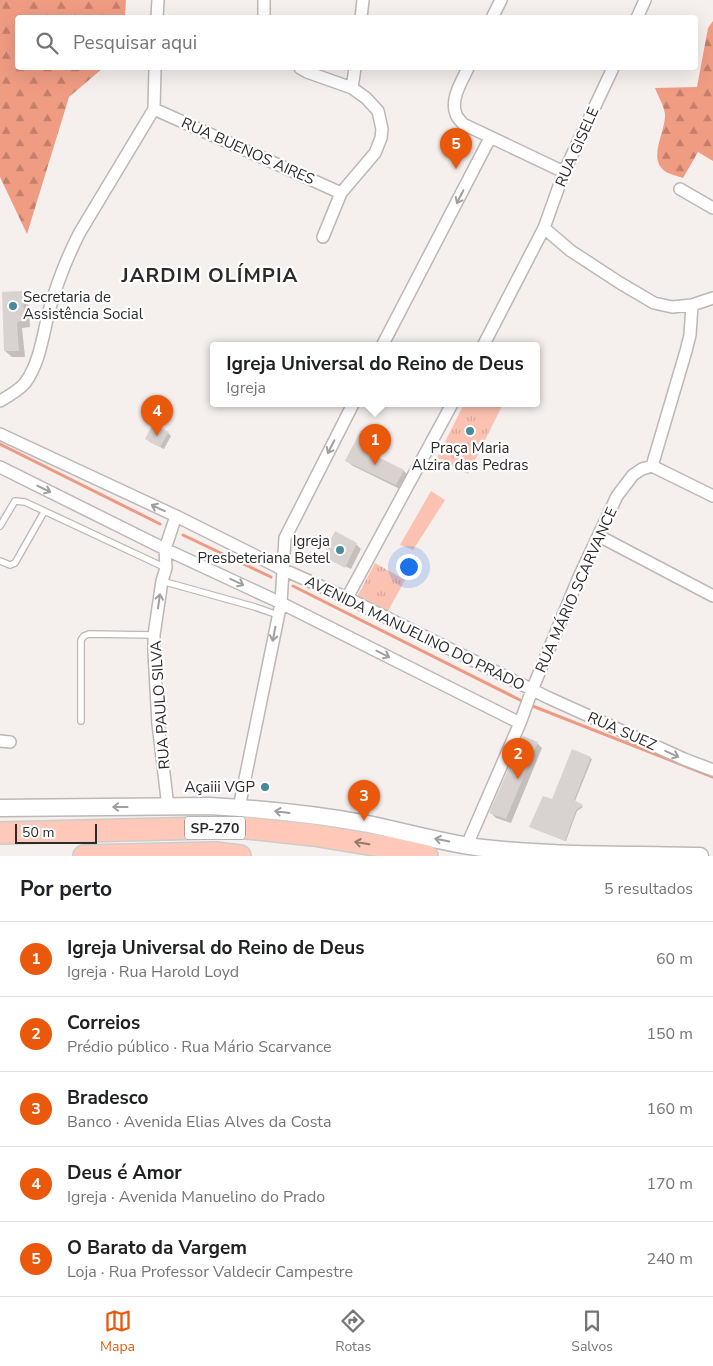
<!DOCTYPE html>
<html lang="pt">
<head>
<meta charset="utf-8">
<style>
  :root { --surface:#fff; --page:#f6f6f6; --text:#202124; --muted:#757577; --line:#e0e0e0; --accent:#ea580c }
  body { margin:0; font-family:"Nunito Sans",sans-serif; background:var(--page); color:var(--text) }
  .scale { position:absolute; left:15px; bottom:12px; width:82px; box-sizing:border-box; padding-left:5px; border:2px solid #2c2929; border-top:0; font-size:14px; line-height:18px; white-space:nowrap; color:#2c2929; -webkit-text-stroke:4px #fff; paint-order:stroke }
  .you { position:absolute; left:408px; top:566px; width:18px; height:18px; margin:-12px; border:4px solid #fff; border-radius:50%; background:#1a73e8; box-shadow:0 0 0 8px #1a73e833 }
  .badge { display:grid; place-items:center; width:32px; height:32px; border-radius:50%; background:var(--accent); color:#fff; font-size:16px; font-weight:700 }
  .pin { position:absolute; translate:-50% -41px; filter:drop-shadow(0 1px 2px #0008) }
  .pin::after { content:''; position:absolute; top:26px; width:18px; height:15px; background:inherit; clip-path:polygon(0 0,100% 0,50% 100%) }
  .popup { position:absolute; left:210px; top:342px; width:330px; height:65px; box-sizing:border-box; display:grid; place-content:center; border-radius:5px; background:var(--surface); filter:drop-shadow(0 1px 4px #0005); font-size:16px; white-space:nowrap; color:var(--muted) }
  .popup b { font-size:19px; color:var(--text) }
  .popup::after { content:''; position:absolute; left:50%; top:100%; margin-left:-10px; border:10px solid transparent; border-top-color:var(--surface) }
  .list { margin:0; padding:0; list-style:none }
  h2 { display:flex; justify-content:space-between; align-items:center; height:65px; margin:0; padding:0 20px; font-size:21px }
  h2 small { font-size:16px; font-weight:400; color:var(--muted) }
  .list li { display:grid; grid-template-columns:32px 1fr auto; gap:15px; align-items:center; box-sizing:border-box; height:75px; padding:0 20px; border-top:1px solid var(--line) }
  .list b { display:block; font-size:19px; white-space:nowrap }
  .list p { margin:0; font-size:16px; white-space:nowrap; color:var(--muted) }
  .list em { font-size:16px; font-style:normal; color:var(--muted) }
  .icon { flex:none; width:28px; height:28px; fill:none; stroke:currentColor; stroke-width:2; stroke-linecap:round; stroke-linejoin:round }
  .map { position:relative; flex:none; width:713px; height:856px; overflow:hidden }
  .search { position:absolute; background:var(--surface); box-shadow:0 5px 20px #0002; left:15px; right:15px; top:15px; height:55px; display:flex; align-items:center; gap:12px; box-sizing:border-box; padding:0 18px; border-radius:5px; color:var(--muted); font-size:19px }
  .sheet { height:440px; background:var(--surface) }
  nav { display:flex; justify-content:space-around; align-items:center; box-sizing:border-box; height:70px; border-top:1px solid var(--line); background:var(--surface); font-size:14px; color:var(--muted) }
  nav a { display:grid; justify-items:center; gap:2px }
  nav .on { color:var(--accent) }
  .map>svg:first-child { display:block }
  .grass { fill:url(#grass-tufts) }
  .forest { fill:url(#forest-firs) }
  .pitch { fill:#fbc1b1 }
  .shadow { fill:#0003 }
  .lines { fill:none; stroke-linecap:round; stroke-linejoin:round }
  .stream { stroke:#ee9a82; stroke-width:3 }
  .building { fill:#d8d2d0 }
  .service-casing { stroke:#bdb7b5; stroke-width:8 }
  .minor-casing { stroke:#bdb7b5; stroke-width:14 }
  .secondary-casing { stroke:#bdb7b5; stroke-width:19 }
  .motorway-casing { stroke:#ccc; stroke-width:24 }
  .service { stroke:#fff; stroke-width:5.5 }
  .minor { stroke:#fff; stroke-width:11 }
  .secondary { stroke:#fff; stroke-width:16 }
  .motorway { stroke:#ffc8b8; stroke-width:21 }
  .oneway { stroke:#a09f9f }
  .oneway2 { stroke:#967870 }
  .poi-dot { fill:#488a9b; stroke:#fff; stroke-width:2 }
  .labels { text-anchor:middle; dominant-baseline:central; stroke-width:4.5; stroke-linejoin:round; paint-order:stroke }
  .shield { fill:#fff; stroke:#6b6969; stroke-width:1 }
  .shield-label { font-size:14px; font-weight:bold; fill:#2c2929 }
  .street-label { font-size:15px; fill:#2c2929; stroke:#fff }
  .poi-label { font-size:15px; fill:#2c2929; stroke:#fff; text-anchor:end }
  .district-label { font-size:20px; font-weight:bold; letter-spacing:1px; fill:#2c2929; stroke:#fff }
</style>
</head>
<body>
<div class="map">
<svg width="713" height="856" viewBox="0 0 713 856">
  <defs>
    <pattern id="grass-tufts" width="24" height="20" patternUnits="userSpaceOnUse" patternTransform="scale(1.25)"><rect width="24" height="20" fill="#fbc1b1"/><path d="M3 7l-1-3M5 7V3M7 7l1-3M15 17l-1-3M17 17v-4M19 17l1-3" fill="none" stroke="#d7a698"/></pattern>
    <pattern id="forest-firs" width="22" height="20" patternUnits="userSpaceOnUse" patternTransform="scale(1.25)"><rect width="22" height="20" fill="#f09c83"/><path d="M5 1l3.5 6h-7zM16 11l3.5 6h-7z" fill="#c37f6b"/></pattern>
  </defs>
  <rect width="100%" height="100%" fill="#f5efed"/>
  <path class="grass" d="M464 404H503L468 474 437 458Z
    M375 563 405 580 388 611 357 597Z"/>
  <path class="forest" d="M0 0H126L125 17 18 18V68H103L69 97 27 234 0 177Z
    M713 21V161L698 152 683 178C678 176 672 175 668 173 645 161 666 133 665 114 664 106 658 96 655 88L697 87 708 28Z"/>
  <path class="pitch" d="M472 404H494L485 422 468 413Z
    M431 491 445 500 413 550 400 545Z"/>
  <path class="shadow" d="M22 293 28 299 30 327 22 328 25 357H12L5 351Z
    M168 433 171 436 164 449 150 442 147 439Z
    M377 439 383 444 378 458 404 471 409 476 402 490 353 466 347 461Z
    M356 544 361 549 351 569 328 558V560L324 556Z
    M523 737 538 744 542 748 511 823 496 818 491 813Z
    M573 751 592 759 575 801 583 807 577 811 566 841 531 827 553 801Z"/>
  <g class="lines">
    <path class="stream" d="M0 444 160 524
      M183 535 271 577
      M293 586 524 702
      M530 705 713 777"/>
  </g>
  <path class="building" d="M22 291 25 321 17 322 19 351H4L2 292Z
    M153 424 169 432 160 447 145 439Z
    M361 430 378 438 372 454 404 470 396 485 345 461Z
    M335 531 357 543 345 568 323 556Z
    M523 736 538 742 506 819 489 813Z
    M572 749 591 757 574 800 583 805 576 810 565 841 529 827 543 796 552 799Z"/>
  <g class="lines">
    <defs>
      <path id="service" d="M0 526 15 501 25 502 166 568
        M0 561 10 565 15 563 44 512
        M162 581 255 607 278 615
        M81 721V640L84 636 89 634 154 635"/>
      <path id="minor" d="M264 0V18
        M157 18 158 0
        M361 18 363 0
        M492 18 501 0
        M637 18 645 0
        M300 68 307 72 352 88 366 98 378 111 382 129 381 138 375 153 341 193 323 237
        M468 68C462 81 450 99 456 114 457 118 461 121 463 124L564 172
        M352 88 355 68
        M154 109 341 193
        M680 189 713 208
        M544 228 571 251 620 283 654 303 672 307 692 305 713 298
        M382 346 490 138
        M483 346 544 228 564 172 613 68
        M0 401C9 396 18 391 25 383 40 363 43 334 49 311 57 283 67 257 80 232L154 109 155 68
        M0 434 176 516 282 569 347 598 549 698 684 759 713 770
        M652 466 686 351 690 335 692 305
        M0 467 165 549 281 603 520 723
        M599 536 713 596
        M347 598 452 404
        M0 741 10 742
        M168 807 158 724 154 652V635L162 581 166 568 165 549 176 516
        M239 808 281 603 285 538 353 404
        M467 845 520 723 532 690 579 577 617 496 633 475 642 469 652 466 713 496"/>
      <path id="secondary" d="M0 808 209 806C262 809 315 814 368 824 406 832 444 843 483 848 555 856 628 854 700 856"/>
      <path id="motorway" d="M0 833 206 828H247L313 835 387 847 427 856
        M84 856 215 853 240 856"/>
    </defs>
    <use href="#service" class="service-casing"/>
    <use href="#minor" class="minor-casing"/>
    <use href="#secondary" class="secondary-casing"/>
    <use href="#motorway" class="motorway-casing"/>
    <use href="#service" class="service"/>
    <use href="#minor" class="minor"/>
    <use href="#secondary" class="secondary"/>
    <use href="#motorway" class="motorway"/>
  </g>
  <defs><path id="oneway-shaft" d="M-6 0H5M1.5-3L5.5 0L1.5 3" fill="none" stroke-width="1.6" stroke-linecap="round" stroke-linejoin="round" transform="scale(1.25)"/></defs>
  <g class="oneway">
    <use href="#oneway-shaft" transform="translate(460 197) rotate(117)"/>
    <use href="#oneway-shaft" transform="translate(331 447) rotate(117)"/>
    <use href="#oneway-shaft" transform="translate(44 489) rotate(26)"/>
    <use href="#oneway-shaft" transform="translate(158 508) rotate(-155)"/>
    <use href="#oneway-shaft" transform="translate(237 582) rotate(25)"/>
    <use href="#oneway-shaft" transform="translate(159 601) rotate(-82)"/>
    <use href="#oneway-shaft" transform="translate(274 634) rotate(101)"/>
    <use href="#oneway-shaft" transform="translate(383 654) rotate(27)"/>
    <use href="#oneway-shaft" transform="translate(672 754) rotate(24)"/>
    <use href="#oneway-shaft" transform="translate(120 807) rotate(180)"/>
    <use href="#oneway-shaft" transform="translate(282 812) rotate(-173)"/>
    <use href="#oneway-shaft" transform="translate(442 840) rotate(-169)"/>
  </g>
  <use class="oneway2" href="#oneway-shaft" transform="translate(362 843) rotate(-171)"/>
  <g class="poi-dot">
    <circle cx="13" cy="306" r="5"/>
    <circle cx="470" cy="431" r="5"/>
    <circle cx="340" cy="550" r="5"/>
    <circle cx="265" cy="787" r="5"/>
  </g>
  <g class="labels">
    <rect class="shield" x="185" y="816.5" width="60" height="23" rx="4"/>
    <g class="shield-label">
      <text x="215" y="828">SP-270</text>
    </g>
    <g class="street-label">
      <text transform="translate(577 147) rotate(-66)">RUA GISELE</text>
      <text transform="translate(248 151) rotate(24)">RUA BUENOS AIRES</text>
      <text transform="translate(576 590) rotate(-66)">RUA MÁRIO SCARVANCE</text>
      <text transform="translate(415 633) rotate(26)">AVENIDA MANUELINO DO PRADO</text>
      <text transform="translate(160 705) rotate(-94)">RUA PAULO SILVA</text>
      <text transform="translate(622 731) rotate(24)">RUA SUEZ</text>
    </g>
    <g class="poi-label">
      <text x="23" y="297" text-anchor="start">Secretaria de<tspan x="23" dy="17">Assistência Social</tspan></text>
      <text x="470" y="448" text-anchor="middle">Praça Maria<tspan x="470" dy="17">Alzira das Pedras</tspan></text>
      <text x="330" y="541">Igreja<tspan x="330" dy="17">Presbeteriana Betel</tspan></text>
      <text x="255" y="787">Açaiii VGP</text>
    </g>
    <g class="district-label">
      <text x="210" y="275">JARDIM OLÍMPIA</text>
    </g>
  </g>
</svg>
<div class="scale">50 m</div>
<div class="you"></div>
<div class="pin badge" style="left:375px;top:465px">1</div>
<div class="popup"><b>Igreja Universal do Reino de Deus</b>Igreja</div>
<div class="pin badge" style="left:518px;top:779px">2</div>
<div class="pin badge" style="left:364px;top:821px">3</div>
<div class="pin badge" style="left:157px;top:436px">4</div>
<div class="pin badge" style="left:456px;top:169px">5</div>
<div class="search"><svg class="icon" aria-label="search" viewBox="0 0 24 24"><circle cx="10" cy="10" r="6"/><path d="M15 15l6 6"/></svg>Pesquisar aqui</div>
</div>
<section class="sheet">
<h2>Por perto<small>5 resultados</small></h2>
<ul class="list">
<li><span class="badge">1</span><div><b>Igreja Universal do Reino de Deus</b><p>Igreja · Rua Harold Loyd</p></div><em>60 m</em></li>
<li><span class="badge">2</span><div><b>Correios</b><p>Prédio público · Rua Mário Scarvance</p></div><em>150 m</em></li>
<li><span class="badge">3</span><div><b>Bradesco</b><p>Banco · Avenida Elias Alves da Costa</p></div><em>160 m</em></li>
<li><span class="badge">4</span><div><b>Deus é Amor</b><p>Igreja · Avenida Manuelino do Prado</p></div><em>170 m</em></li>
<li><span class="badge">5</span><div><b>O Barato da Vargem</b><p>Loja · Rua Professor Valdecir Campestre</p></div><em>240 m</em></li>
</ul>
</section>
<nav>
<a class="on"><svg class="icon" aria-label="map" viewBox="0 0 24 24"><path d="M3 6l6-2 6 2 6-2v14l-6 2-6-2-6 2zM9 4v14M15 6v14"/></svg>Mapa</a>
<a><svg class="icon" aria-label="directions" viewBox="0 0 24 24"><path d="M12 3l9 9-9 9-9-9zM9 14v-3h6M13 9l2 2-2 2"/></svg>Rotas</a>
<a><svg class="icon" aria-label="saved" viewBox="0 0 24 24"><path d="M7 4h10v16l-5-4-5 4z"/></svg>Salvos</a>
</nav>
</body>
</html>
